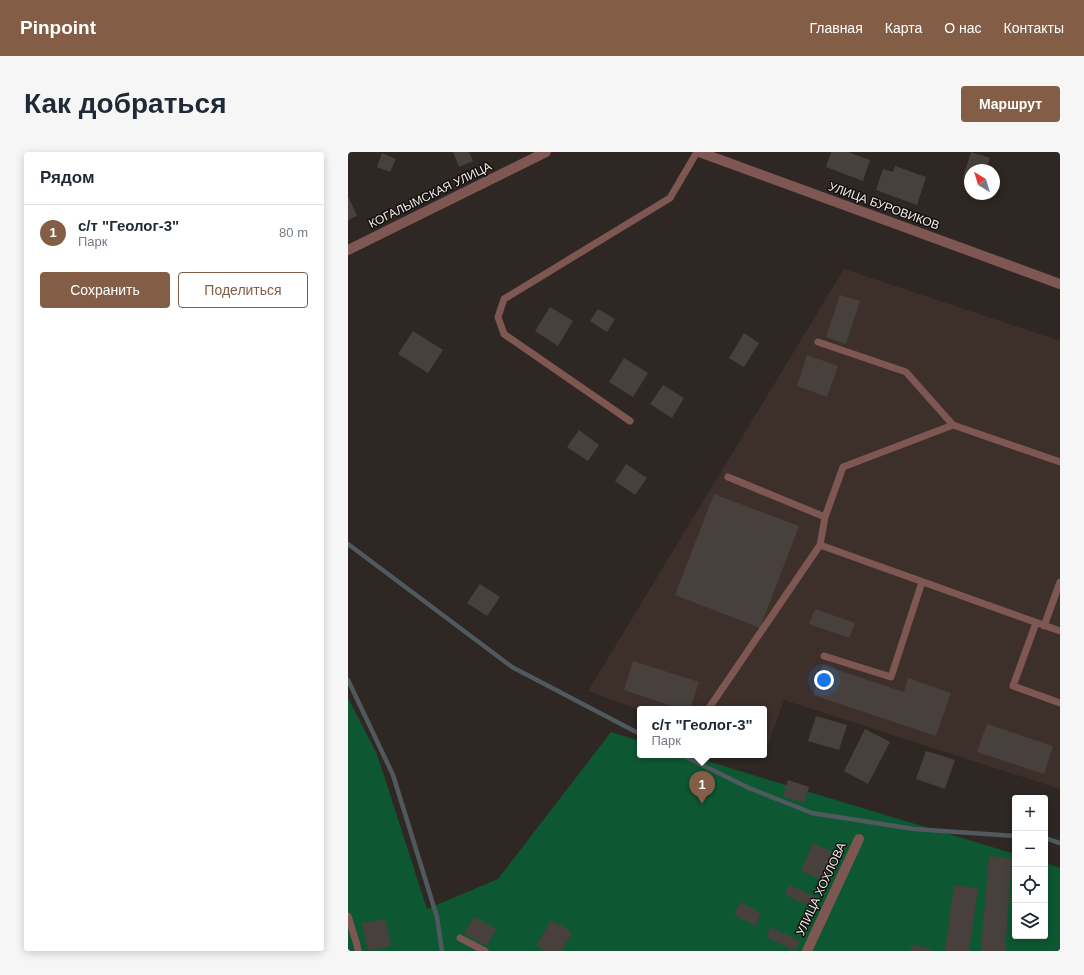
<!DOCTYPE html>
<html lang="ru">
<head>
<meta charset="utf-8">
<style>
  :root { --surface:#fff; --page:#f6f6f7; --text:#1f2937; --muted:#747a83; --line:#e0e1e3; --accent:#835d45 }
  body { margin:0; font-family:Helvetica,sans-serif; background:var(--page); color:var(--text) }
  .controls { position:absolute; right:12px; bottom:12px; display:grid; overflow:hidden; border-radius:4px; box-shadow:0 2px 10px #0003 }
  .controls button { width:36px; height:36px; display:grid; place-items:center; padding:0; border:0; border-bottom:1px solid var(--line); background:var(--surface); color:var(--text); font:20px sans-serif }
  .compass { position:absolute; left:616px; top:12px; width:36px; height:36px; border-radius:50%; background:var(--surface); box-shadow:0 2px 10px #0003; rotate:322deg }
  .you { position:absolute; left:476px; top:528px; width:14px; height:14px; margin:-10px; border:3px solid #fff; border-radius:50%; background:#1a73e8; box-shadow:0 0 0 6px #1a73e833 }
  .badge { display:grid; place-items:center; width:26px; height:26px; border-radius:50%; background:var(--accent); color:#fff; font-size:13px; font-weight:700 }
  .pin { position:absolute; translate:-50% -33px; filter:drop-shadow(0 1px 2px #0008) }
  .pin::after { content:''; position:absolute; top:21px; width:14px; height:12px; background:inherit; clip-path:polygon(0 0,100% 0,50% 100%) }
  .popup { position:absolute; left:289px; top:554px; width:130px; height:52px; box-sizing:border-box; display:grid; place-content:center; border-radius:4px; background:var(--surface); filter:drop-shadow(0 1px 3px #0005); font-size:13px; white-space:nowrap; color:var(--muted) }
  .popup b { font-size:15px; color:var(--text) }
  .popup::after { content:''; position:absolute; left:50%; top:100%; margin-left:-8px; border:8px solid transparent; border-top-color:var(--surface) }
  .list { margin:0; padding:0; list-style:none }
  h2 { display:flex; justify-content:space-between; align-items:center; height:52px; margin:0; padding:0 16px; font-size:17px }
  h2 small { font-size:13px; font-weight:400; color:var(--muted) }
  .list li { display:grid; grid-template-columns:26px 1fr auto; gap:12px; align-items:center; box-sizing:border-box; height:56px; padding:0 16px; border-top:1px solid var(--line) }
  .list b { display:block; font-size:15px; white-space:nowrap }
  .list p { margin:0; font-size:13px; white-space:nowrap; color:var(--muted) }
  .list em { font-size:13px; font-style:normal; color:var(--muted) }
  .actions { display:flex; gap:8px; padding:12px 16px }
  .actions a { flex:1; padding:9px 0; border:1px solid var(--accent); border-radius:4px; text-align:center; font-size:14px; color:var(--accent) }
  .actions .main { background:var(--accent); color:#fff }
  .icon { flex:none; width:22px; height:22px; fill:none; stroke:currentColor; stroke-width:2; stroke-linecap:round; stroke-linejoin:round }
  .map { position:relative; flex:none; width:712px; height:799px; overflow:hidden; border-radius:4px }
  header { display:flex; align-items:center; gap:24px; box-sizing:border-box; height:56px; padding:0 20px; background:var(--accent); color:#fff }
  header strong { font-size:19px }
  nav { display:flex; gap:22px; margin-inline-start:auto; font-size:14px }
  .intro { display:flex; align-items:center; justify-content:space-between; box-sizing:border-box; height:96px; padding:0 24px }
  h1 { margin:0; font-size:28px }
  .button { padding:10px 18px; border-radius:4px; background:var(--accent); color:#fff; font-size:14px; font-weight:700 }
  main { display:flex; gap:24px; padding:0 24px }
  aside { flex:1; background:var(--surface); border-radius:4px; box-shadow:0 2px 10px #0003 }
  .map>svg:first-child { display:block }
  .built { fill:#3d302a }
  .green { fill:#0d5832 }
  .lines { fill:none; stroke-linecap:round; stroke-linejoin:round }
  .stream { stroke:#50595d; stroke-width:4.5 }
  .building { fill:#48403c }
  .lane { stroke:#7e5652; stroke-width:7 }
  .street { stroke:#7e5652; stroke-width:10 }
  .labels { text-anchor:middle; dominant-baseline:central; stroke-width:3; stroke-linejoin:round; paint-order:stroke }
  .street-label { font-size:12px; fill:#f1ecea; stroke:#13100f }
</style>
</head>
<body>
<header>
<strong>Pinpoint</strong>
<nav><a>Главная</a><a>Карта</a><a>О нас</a><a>Контакты</a></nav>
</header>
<div class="intro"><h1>Как добраться</h1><a class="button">Маршрут</a></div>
<main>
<aside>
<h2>Рядом<small></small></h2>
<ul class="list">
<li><span class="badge">1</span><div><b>с/т &quot;Геолог-3&quot;</b><p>Парк</p></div><em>80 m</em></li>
</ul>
<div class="actions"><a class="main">Сохранить</a><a>Поделиться</a></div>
</aside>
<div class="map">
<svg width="712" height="799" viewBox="0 0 712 799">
  <rect width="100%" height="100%" fill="#2e2723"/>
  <path class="built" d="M496 117 712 189V637L436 548 416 604 415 603H416V557H292V558L240 539Z"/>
  <path class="green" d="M0 546 29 602 79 757 150 727 263 580 292 589V603H339L667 702V784H697V711L712 716V799H0Z"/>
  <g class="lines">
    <path class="stream" d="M0 392 164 515 292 582
      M0 528 45 623 89 765 94 799
      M334 603 401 636 464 661 566 677 667 684
      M697 686 712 691"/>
  </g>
  <path class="building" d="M105 0H121L125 9 111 15Z
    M483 0H500L522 8 515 29 478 15Z
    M623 0 642 6 638 18H622V27L615 25Z
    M34 1 48 7 42 20 29 15Z
    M547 14 578 25 569 53 528 38 535 17 545 20Z
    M0 44 9 64 0 68Z
    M492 143 512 149 498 192 478 185Z
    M202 155 225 169 210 194 187 179Z
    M250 157 267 167 259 180 242 169Z
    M65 179 95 198 80 221 50 202Z
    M396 181 411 191 396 215 381 206Z
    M459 203 490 214 479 245 449 234Z
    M276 206 300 221 285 245 261 230Z
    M315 233 336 246 324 266 302 252Z
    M231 278 251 293 240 309 219 295Z
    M278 312 299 326 287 343 267 329Z
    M366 342 451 374 412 476 327 443Z
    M132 432 152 445 139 464 119 451Z
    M467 457 507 471 501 486 461 472Z
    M285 509 351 530 342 557H333L276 538Z
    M475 513 556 540 560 526 603 541 588 584 465 543Z
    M468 564 499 573 491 598 460 589Z
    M639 572 705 594 696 622 629 600Z
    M517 577 542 590 520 632 496 619Z
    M578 599 607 608 597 637 568 627Z
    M440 628 461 635 456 651 435 644Z
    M465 691 489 702 476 729 453 719Z
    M641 704 664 706 657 799H633Z
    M441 733 472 747 467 757 437 743Z
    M606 733 630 736 621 799H597Z
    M392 750 413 761 407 774 386 763Z
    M126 765 148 777 139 794 116 782Z
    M37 767 43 794 20 799 14 771Z
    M203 768 224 780 214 799H198L188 794Z
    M423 775 452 789 447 799 418 785Z
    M564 793 583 797V799H562Z"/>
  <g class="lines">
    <path class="lane" d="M470 190 558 220 605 273
      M282 269 156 182 150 165 156 147 322 46 349 0
      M380 325 477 365
      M472 393 477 365 495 315 605 273 712 310
      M688 471 665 534 712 551
      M696 474 712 430
      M476 504 543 525 574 430
      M361 556 472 393 712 479
      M0 764 9 793 10 799
      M112 786 137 799"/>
    <path class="street" d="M351 0 712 132
      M0 98 198 0
      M459 799 511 687"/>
  </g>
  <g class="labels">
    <g class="street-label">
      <text transform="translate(82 43) rotate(-26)">КОГАЛЫМСКАЯ УЛИЦА</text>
      <text transform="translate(536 54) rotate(20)">УЛИЦА БУРОВИКОВ</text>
      <text transform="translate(473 737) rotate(-65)">УЛИЦА ХОХЛОВА</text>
    </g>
  </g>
</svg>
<div class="controls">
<button>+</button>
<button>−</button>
<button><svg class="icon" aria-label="locate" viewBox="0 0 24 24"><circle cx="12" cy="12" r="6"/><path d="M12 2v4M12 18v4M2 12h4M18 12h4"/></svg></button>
<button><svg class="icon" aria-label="layers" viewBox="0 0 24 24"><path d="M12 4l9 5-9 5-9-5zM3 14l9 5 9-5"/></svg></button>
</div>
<svg class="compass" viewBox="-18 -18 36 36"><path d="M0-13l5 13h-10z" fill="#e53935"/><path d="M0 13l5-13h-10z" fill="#747a83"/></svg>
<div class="you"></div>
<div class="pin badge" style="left:354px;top:652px">1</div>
<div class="popup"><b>с/т &quot;Геолог-3&quot;</b>Парк</div>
</div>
</main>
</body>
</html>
